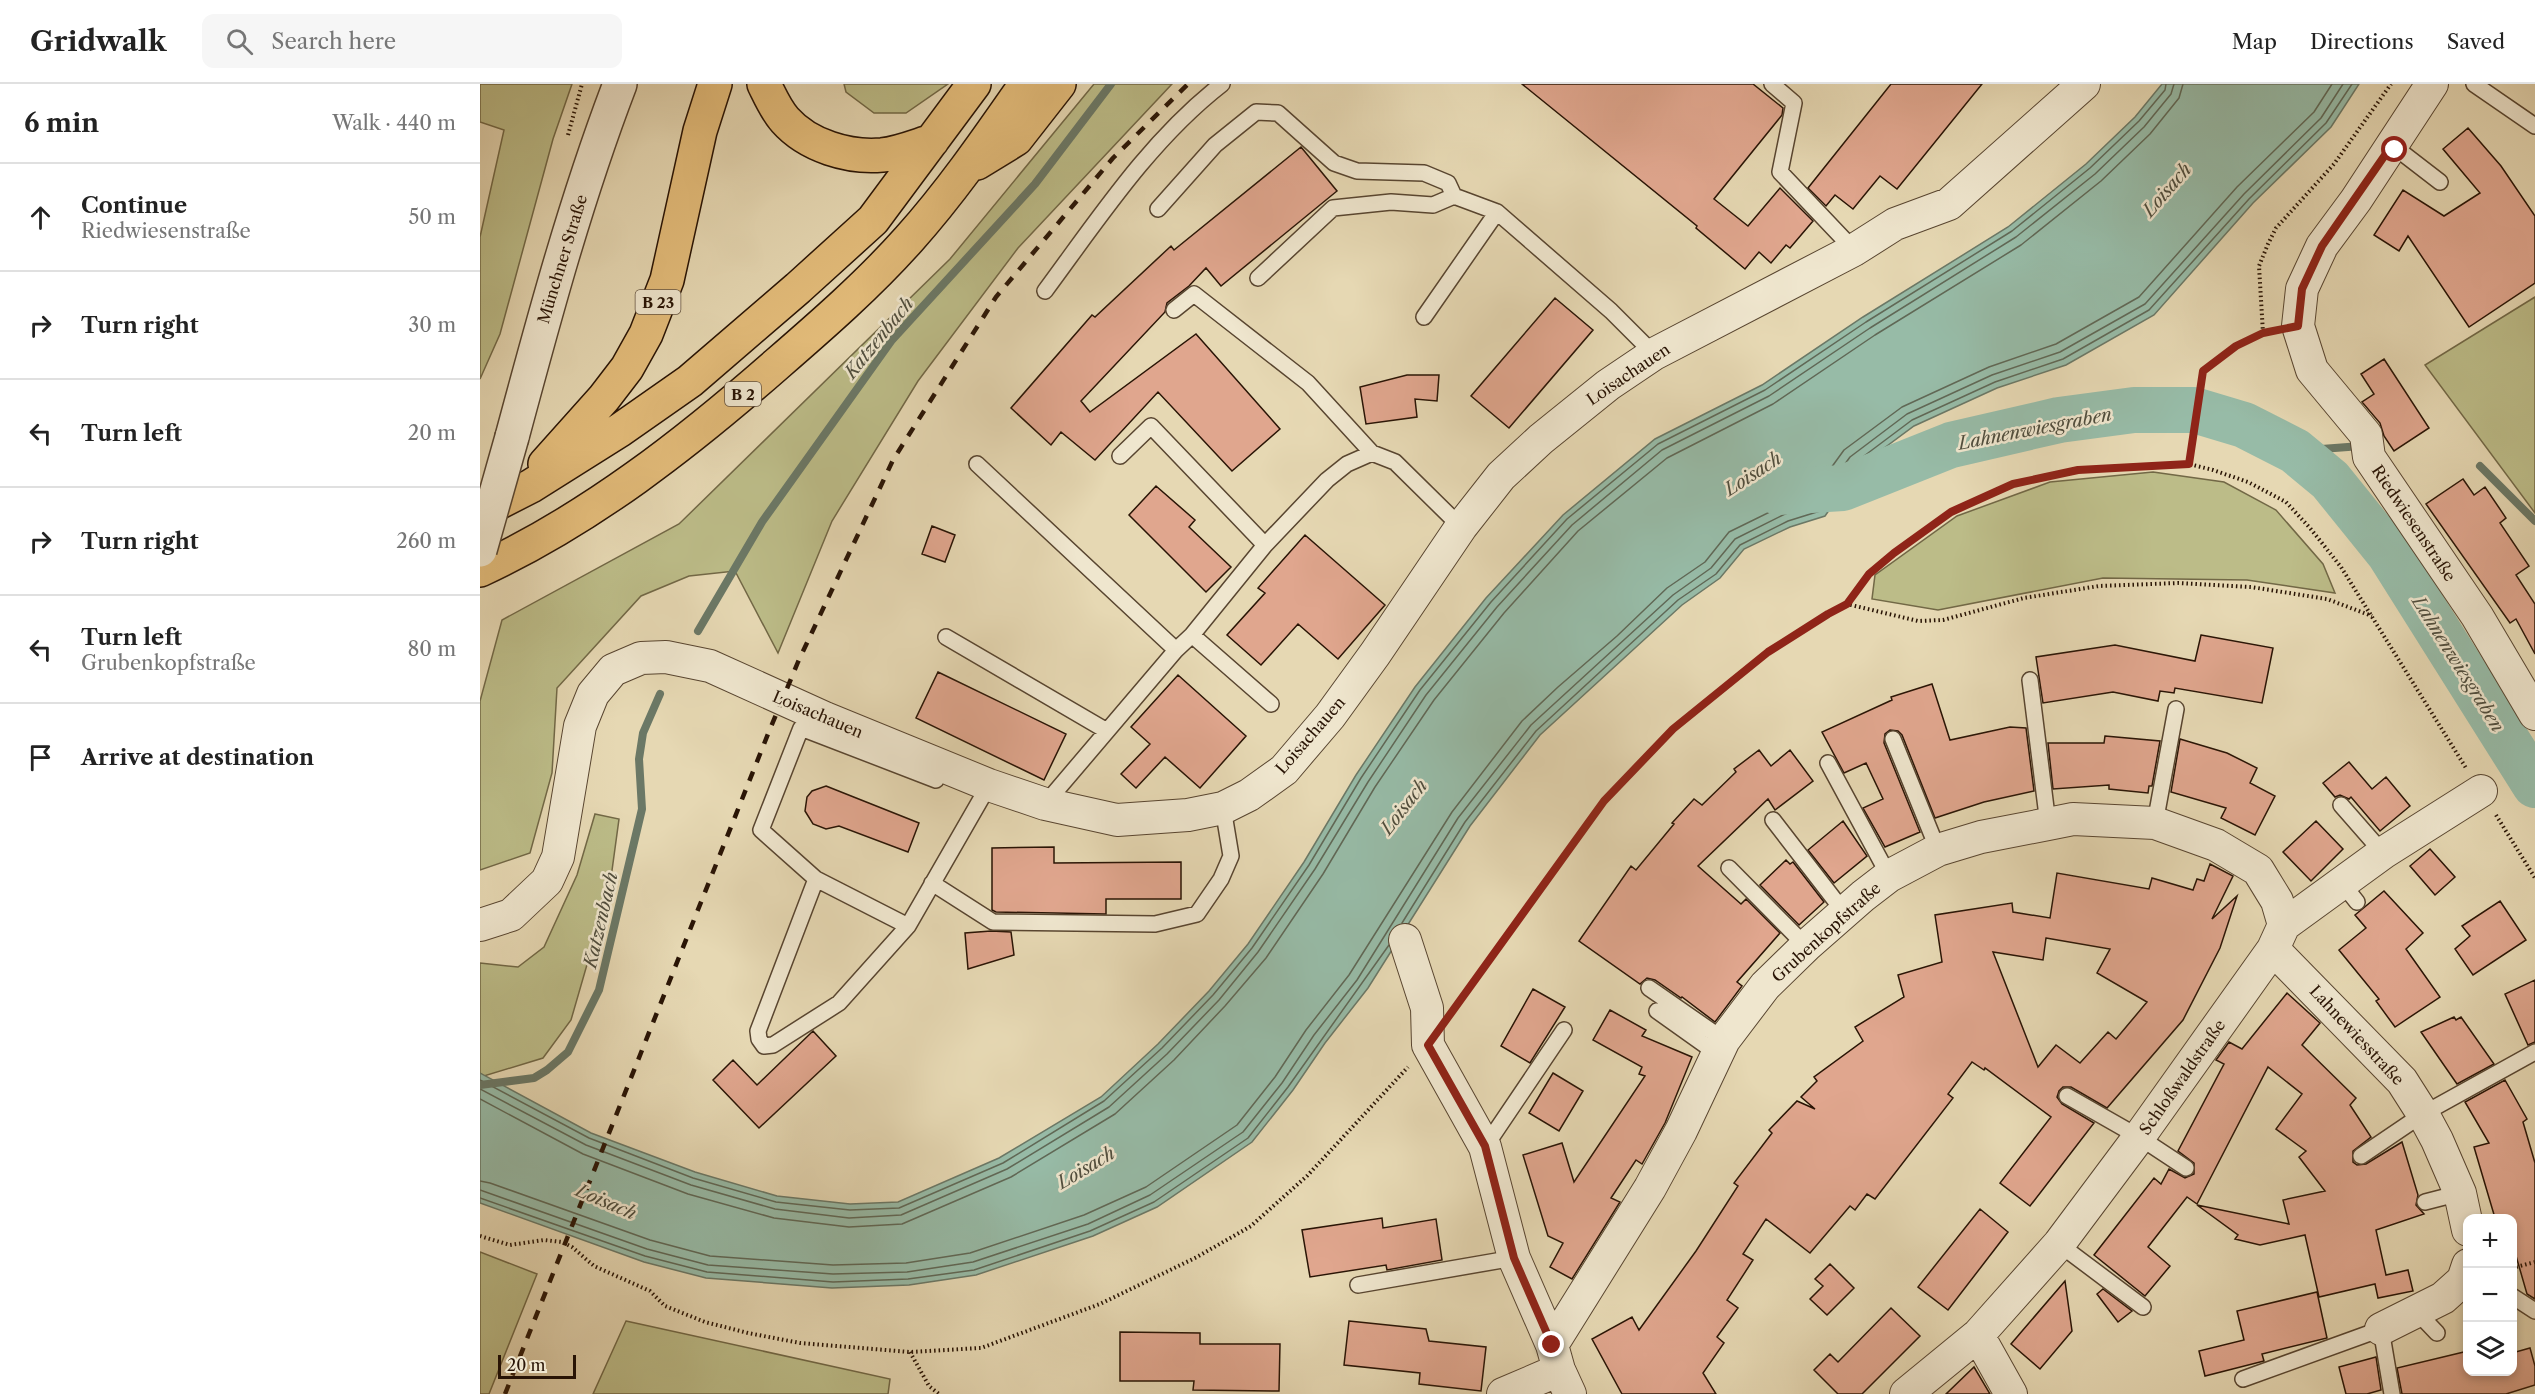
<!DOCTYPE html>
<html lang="en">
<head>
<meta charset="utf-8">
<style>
  :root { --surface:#fff; --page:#f6f6f6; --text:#222; --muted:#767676; --line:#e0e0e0 }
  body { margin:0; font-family:"Libre Caslon Text",serif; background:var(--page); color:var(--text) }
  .controls { position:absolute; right:18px; bottom:18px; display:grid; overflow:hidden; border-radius:12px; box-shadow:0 3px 9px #0003 }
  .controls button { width:54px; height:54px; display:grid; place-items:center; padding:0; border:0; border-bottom:2px solid var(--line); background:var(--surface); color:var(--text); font:30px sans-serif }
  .scale { position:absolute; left:18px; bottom:15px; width:78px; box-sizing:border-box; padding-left:6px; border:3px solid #291405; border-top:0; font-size:16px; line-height:21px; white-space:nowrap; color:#291405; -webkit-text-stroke:4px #efe6ce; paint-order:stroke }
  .stop { position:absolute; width:18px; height:18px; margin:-14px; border:4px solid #8f2418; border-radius:50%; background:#fff }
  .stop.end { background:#8f2418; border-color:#fff; box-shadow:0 2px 6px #0008 }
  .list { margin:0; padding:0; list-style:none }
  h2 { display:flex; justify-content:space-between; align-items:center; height:78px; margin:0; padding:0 24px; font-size:26px }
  h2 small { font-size:20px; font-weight:400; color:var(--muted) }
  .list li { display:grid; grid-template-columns:39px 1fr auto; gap:18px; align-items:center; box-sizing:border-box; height:108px; padding:0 24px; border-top:2px solid var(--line) }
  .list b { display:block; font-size:22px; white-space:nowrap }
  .list p { margin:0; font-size:20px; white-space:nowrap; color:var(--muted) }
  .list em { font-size:20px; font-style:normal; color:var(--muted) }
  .icon { flex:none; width:33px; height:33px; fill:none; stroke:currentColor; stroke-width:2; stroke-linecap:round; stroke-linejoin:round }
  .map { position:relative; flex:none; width:2055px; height:1310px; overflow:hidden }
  header { display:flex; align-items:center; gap:36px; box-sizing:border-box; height:84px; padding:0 30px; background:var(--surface); border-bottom:2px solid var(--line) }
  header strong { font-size:28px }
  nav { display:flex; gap:33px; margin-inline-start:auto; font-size:21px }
  .search { width:420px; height:54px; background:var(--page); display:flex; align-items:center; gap:15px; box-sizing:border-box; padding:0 21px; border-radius:12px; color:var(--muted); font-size:22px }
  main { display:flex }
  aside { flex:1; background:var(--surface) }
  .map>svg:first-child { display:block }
  .green { fill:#bcbc88; stroke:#726846; stroke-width:1.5 }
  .water { fill:#97bba7; stroke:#6b7866; stroke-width:1.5 }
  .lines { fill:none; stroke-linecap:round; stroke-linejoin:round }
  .shore { stroke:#606856; stroke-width:1.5 }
  .stream { stroke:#6b7866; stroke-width:8 }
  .river { stroke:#97bba7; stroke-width:46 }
  .building { fill:#e0a68e; stroke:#291405; stroke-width:1.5; fill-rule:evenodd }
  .service-casing { stroke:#584530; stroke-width:18 }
  .minor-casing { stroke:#584530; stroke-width:34 }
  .tertiary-casing { stroke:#584530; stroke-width:36 }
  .trunk-casing { stroke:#291405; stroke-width:36 }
  .path { stroke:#291405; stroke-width:4; stroke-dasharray:1.5 3; stroke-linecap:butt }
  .service { stroke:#efe6ce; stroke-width:15 }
  .minor { stroke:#efe6ce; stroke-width:32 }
  .tertiary { stroke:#efe6ce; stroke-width:33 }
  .trunk { stroke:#e3bc7a; stroke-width:33 }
  .rail { stroke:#291405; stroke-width:4.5; stroke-dasharray:10 10; stroke-linecap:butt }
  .tertiary-bridge-casing { stroke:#584530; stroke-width:36; stroke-linecap:butt }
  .tertiary-bridge { stroke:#efe6ce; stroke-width:33 }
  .route { stroke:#8f2418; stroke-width:8 }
  .labels { text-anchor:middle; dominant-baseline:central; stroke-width:5; stroke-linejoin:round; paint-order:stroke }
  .shield { fill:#efe6ce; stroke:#645341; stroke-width:1.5 }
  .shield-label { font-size:15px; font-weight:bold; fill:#291405 }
  .street-label { font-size:16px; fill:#291405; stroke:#efe6ce }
  .water-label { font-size:18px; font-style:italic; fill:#504e3e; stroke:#efe6ce }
</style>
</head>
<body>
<header>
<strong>Gridwalk</strong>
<div class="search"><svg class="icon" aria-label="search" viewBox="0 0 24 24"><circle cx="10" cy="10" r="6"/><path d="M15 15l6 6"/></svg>Search here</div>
<nav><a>Map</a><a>Directions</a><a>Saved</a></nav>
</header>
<main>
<aside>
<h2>6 min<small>Walk · 440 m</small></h2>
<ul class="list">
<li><svg class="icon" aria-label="ahead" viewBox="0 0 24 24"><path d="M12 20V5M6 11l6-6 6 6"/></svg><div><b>Continue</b><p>Riedwiesenstraße</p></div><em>50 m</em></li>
<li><svg class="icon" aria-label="right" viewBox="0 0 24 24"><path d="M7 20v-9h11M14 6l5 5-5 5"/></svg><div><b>Turn right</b></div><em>30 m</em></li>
<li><svg class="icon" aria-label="left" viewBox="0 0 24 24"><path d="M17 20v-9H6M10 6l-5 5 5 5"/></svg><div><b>Turn left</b></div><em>20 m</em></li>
<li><svg class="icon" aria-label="right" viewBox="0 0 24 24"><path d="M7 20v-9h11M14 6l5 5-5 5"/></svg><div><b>Turn right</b></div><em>260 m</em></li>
<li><svg class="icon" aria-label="left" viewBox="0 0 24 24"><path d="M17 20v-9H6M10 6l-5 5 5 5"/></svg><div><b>Turn left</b><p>Grubenkopfstraße</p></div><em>80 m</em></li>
<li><svg class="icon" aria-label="arrive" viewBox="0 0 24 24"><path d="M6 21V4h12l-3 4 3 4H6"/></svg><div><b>Arrive at destination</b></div></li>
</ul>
</aside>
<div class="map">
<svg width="2055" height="1310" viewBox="0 0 2055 1310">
  <rect width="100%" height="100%" fill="#e6d8b3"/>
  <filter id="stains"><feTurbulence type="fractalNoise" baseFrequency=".00333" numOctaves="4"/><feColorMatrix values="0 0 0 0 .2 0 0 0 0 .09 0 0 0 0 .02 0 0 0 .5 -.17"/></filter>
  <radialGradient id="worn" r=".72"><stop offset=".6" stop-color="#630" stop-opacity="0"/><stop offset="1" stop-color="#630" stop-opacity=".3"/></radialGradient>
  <path class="green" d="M0 0H92L73 55 20 250 0 295V153L24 46 0 38Z
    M364 0H468L426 29H394L366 8Z
    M614 0H692L538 164 438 297 352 437 298 569 255 487 209 492 161 512 77 604 72 689 50 769 0 786V617L22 536 199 440 470 175Z
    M2055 213V429L1945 281Z
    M1673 388 1744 398 1796 426 1843 480 1855 509 1767 496 1623 494 1458 526 1392 515 1395 491 1477 432 1570 398Z
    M115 730 139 735 130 801 91 936 63 974 4 992 0 989V879L38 883 64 863 97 791Z
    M0 1168 57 1190 9 1310H0Z
    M146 1237 410 1295 408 1310H113Z"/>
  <path class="water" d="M1682 0H1879L1851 43 1773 119 1674 231 1586 281 1517 304 1434 342 1380 382 1345 432 1310 443 1264 465 1240 494 1202 521 1060 651 990 742 888 904 845 959 813 1006 772 1058 677 1123 613 1152 496 1191 429 1201 352 1204 226 1194 164 1178 0 1119V989L111 1049 215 1088 297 1112 370 1120 418 1118 519 1074 621 1013 678 960 729 907 768 860 824 778 876 691 935 603 1006 514 1083 431 1175 355 1282 301 1383 233 1528 143 1606 80 1655 33Z"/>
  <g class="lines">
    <path class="shore" d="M922 839 985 738 1056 647 1198 516 1236 490 1260 461 1308 437 1340 427 1376 378 1432 336 1515 298 1583 275 1669 226 1769 115 1846 39 1872 0
      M0 996 109 1054 213 1094 296 1118 370 1126 419 1124 523 1079 624 1017 682 964 733 911 772 864 829 781 881 694 940 606 1011 518 1087 435 1178 360 1285 306 1386 238 1532 147 1610 84 1659 37 1685 6 1686 0
      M0 1005 106 1061 211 1101 295 1125 369 1134 421 1131 527 1085 629 1023 687 970 739 916 778 868 835 785 888 698 946 611 1017 523 1092 441 1182 366 1289 312 1390 244 1536 153 1615 90 1664 43 1691 10 1694 0
      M0 1015 103 1070 208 1110 294 1134 369 1143 422 1140 531 1093 635 1030 694 976 745 922 786 874 843 790 895 703 954 616 1024 529 1098 447 1187 374 1293 320 1395 251 1541 161 1621 97 1670 50 1699 14 1703 0
      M0 1097 10 1099 170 1156 230 1172 353 1181 426 1179 490 1169 604 1131 666 1103 757 1041 795 993 826 946 869 891 972 728 1042 637 1078 603 1137 552 1187 504 1225 478 1249 448 1302 422 1330 413 1364 366 1422 323 1509 283 1576 260 1659 213 1757 103 1834 28 1852 0
      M0 1106 167 1165 228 1181 353 1190 427 1188 493 1178 608 1140 670 1111 763 1048 802 999 834 951 877 896 978 734 1051 641 1193 511 1231 484 1255 455 1305 430 1336 420 1370 373 1427 330 1512 291 1580 268 1665 220 1764 110 1841 34 1863 0
      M0 1114 165 1172 227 1188 353 1198 428 1195 494 1186 610 1147 674 1118 768 1054 808 1003 909 861"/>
    <path class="stream" d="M1815 367 1881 362
      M2000 382 2055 437
      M218 547 282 438 412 256 555 100 631 0
      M0 1001 54 994 67 986 88 968 119 906 162 725 159 675 163 649 180 610"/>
    <path class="river" d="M1298 408 1363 404 1471 361 1579 336 1654 326H1714L1764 341 1815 367 1850 396 1909 469 2055 701"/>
  </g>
  <path class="building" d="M1042 0H1273L1303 24 1302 31 1234 115 1268 142 1300 104 1333 137 1310 164 1306 161 1291 179 1279 168 1265 185 1216 144 1217 142Z
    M1411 0H1502L1417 105 1400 92 1373 125 1355 111 1346 122 1328 104Z
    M1988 44 2021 82 2055 132V199L1989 243 1928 152 1919 167 1894 151 1923 106 1964 132 2000 109 1963 65Z
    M821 63 857 107 741 202 726 184 709 202 687 219 685 228 601 317 610 328 716 250 800 345 752 387 678 308 615 376 581 348 571 361 531 324 612 231 615 233 691 162 694 166Z
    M1075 214 1113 246 1029 344 991 312Z
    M1904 275 1949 344 1914 367 1904 352 1900 339 1882 318 1894 310 1881 290Z
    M927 291H959L957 317 935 315 937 333 886 340 880 303Z
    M1983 395 1994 411 2005 403 2026 434 2020 439 2049 482 2036 491 2055 520V570L2036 535 2030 539 1946 420Z
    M676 402 715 436 709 443 751 483 726 508 649 431Z
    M452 442 475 451 465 478 442 470Z
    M825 451 905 521 858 575 818 540 781 581 747 551 785 509 778 504Z
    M1721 551 1793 564 1782 619 1695 604 1694 609 1680 607 1678 617 1633 608 1563 619 1556 573 1635 561 1715 577Z
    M458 588 586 650 564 696 436 634Z
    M698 591 766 652 720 704 685 673 656 704 641 690 670 660 651 643Z
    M1452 600 1470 656 1530 643 1546 644 1554 707 1504 718 1455 734 1422 651 1418 647 1410 646 1405 650 1404 659 1440 748 1405 763 1383 724 1403 715 1386 679 1364 689 1342 648 1412 616 1411 613Z
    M1625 652 1680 657 1672 702H1669L1668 709 1629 705V701L1573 705 1568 659H1624Z
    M1700 655 1747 669 1777 684 1770 699 1795 712 1775 751 1741 734 1746 724 1691 708Z
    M1279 666 1291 682 1310 666 1333 697 1295 726 1288 715 1218 782 1261 820 1266 815 1300 849 1257 898 1262 902 1235 938 1202 913 1201 914 1175 896 1167 894 1160 900 1099 857 1151 782 1156 786 1194 740 1192 739 1214 715 1222 721 1256 688 1254 685Z
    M1869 678 1892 705 1906 693 1930 722 1900 747 1871 713 1869 715 1860 711 1855 713 1843 699Z
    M346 702 439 739 428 768 359 742 346 745 333 740 325 727 327 713 332 707Z
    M1363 737 1387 772 1354 799 1328 766Z
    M1836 737 1863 765 1831 797 1803 768Z
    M574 763V779L701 778V815H626V830L516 828 512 826V764Z
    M1950 765 1975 793 1955 811 1930 782Z
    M1306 776 1310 780 1313 778 1344 818 1319 841 1280 801Z
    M1730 780 1753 792 1732 835 1757 812 1740 864 1703 936 1627 1024 1591 1003H1583L1579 1007 1577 1013 1582 1020 1614 1039 1550 1122 1520 1099 1571 1033 1505 984 1504 986 1492 978 1468 1010 1473 1014 1395 1115 1387 1110 1375 1126 1370 1122 1330 1169 1286 1135 1263 1170 1273 1176 1247 1216 1258 1224 1237 1253 1244 1259 1223 1289 1236 1310H1142L1112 1255 1152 1233 1159 1246 1216 1167 1258 1102 1254 1099 1292 1049 1289 1046 1317 1017 1335 1025 1321 1013 1337 997 1334 993 1383 957 1375 943 1424 913 1418 891 1462 878 1455 831 1532 819 1533 828 1570 834 1577 789 1669 805 1672 794 1713 806 1717 795 1724 797ZM1566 854 1630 865 1617 889 1667 918 1636 955 1628 948 1600 979 1576 961 1558 983 1513 868 1563 876Z
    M1904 807 1943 849 1926 865 1960 913 1915 943 1896 917 1899 915 1859 866 1886 844 1875 831Z
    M2020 817 2046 856 1993 891 1975 865 1990 852 1982 842Z
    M511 847 531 848 534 871 488 885 485 849Z
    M2055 896V958L2048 961 2025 910Z
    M1053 905 1085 923 1050 979 1021 962Z
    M1807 909 1840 939 1822 961 1876 1014 1870 1021 1891 1053 1873 1067V1078L1877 1081 1886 1080 1922 1058 1938 1111 1936 1121 1944 1130 1896 1146 1906 1191 1928 1186 1933 1207 1898 1214 1895 1200 1839 1213 1825 1151 1780 1161 1755 1155 1758 1151 1717 1121 1809 1140 1803 1116 1845 1107 1819 1073 1826 1067 1796 1045 1822 1010 1788 983 1717 1120 1707 1113 1668 1163 1690 1182 1665 1212 1614 1171 1674 1094 1681 1100 1689 1085 1705 1094 1714 1090V1079L1698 1067 1744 980 1736 976 1749 958 1762 965Z
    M1130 926 1166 946 1162 952 1212 973 1185 1039 1162 1080 1156 1076 1131 1114 1140 1118 1092 1195 1070 1183 1083 1159 1068 1152 1043 1071 1082 1059 1094 1098 1165 992 1159 990 1162 983 1113 956Z
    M1974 933 1976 936 1981 933 2014 980 1977 1000 1941 948Z
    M333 947 356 972 279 1044 233 996 253 976 277 1001Z
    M1073 989 1103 1007 1079 1047 1049 1029Z
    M2025 996 2047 1035 2043 1038 2055 1079V1215L2047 1210 2032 1158V1134H2015L1994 1063 2009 1059 1985 1018Z
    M1500 1125 1528 1148 1468 1226 1438 1203Z
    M902 1134 903 1144 956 1135 962 1176 907 1186 906 1181 830 1193 822 1146Z
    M1350 1180 1374 1204 1347 1231 1330 1215 1343 1202 1335 1195Z
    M1585 1197 1592 1247 1560 1285 1531 1260Z
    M1623 1205 1652 1227 1638 1238 1617 1210Z
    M1837 1208 1847 1254 1782 1270 1784 1277 1725 1292 1719 1267 1764 1256 1757 1227Z
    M1411 1224 1440 1252 1382 1310H1358L1334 1286 1350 1270 1358 1278Z
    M869 1237 946 1245 949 1257 1006 1263 1001 1307 939 1300 940 1289 864 1281Z
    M640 1248 720 1249V1260H800L799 1307 713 1306 714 1297H640Z
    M2050 1264 2055 1282V1301L2026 1310H1922L1917 1284 1988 1267V1287H2032V1269Z
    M1896 1273 1901 1306 1887 1310H1866L1859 1283Z
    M1494 1283 1510 1310H1466Z"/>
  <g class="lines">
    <defs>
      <path id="service" d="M1292 0 1314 19 1300 88 1374 166
        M1994 0 2055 42
        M1912 61 1960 98
        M678 125 735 61 776 28 798 29 854 79 877 87 944 89 968 99 974 112 1017 128 1131 227 1174 270
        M778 194 853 124 911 118 953 121 974 112
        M565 207C619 134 670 56 742 0
        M694 226 714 210 828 299 892 369
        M944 233 1017 128
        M640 372 671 342 785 461
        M497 380 696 566
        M712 551 791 620
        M466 553 627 647
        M1550 596 1568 740
        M1413 655 1458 766
        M1348 679 1409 792
        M565 720 696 566 712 551 785 461 847 396 867 380 892 369 915 378 981 443
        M1861 721 1903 769
        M1293 736 1364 828
        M1675 739 1696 625
        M1249 784 1326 862
        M336 795 281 746 321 644 456 696
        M452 799 513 838 675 840 717 830 741 795 751 772 743 724
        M1862 799 1877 818
        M428 842 336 795 278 947 279 955 284 962 293 961 359 919 428 842 509 701
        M1169 904 1244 956
        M1177 927 1236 969
        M1587 1012 1659 1053 1706 1084
        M1005 1063 1084 946
        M1881 1072 1943 1030 2055 968
        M1945 1118 1980 1109
        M1579 1160 1663 1223
        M878 1201 1034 1174
        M2032 1212 2055 1227
        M1937 1228 1957 1249
        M1763 1295 1901 1245 1912 1310"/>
      <path id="minor" d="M1952 0 1876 116 1842 162 1822 205 1818 242 1832 286 1886 351 1889 373 1997 532 2055 630
        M0 841 31 831 67 797 78 773 100 642 113 610 133 586 161 574 186 573 230 582 345 634 509 701 565 720 637 736 708 731 743 724 769 711 804 686 850 632 895 570 981 443 1021 392 1061 355 1128 301 1174 270 1374 166 1415 140 1469 120 1604 0
        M925 856 947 924 948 961 1005 1063 1034 1174 1072 1261 1079 1286 1090 1310
        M1793 865 1922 997 1943 1030 1957 1056 1980 1109 1988 1146
        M1901 1245 1963 1214 1983 1196 1988 1181
        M1498 1251 1531 1310
        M1072 1261 1170 1104 1201 1047 1244 956 1285 902 1326 862 1383 812 1409 792 1458 766 1501 753 1568 740 1593 735 1675 739 1736 761 1778 786 1797 817 1804 841
        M1023 1310 1079 1286
        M1426 1310 1498 1251 1579 1160 1659 1053 1793 865 1804 841 1903 769 2001 707"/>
      <path id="tertiary" d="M32 353C64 234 96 115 140 0"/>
      <path id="trunk" d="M284 0C290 12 296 26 305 36 328 62 369 74 402 71 419 69 436 62 452 57
        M497 79 536 55 579 0
        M65 380 124 314 147 284 166 250 187 196 220 47 235 0
        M0 428 51 402 140 346 210 297 318 204 393 136 494 0
        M0 486C110 435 207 359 297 280 342 241 389 200 429 155 472 107 509 53 546 0"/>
    </defs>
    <use href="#service" class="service-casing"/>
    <use href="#minor" class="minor-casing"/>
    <use href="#tertiary" class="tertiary-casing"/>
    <use href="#trunk" class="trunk-casing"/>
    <path class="path" d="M88 51 102 0
      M1783 249 1779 182 1788 160 1796 144 1854 80 1911 0
      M1709 380 1723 287 1756 262 1784 248
      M1367 520 1389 490 1440 449 1471 428 1533 400 1598 386 1630 383 1709 380 1733 386 1768 398 1806 418 1830 444 1861 483 1986 684
      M2016 731 2055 794
      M976 923 1124 717 1193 645 1288 569 1348 530 1367 520 1438 537 1463 536 1544 514 1619 502 1698 499 1771 503 1847 515 1892 532
      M0 1152 30 1161 64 1156 82 1158 92 1163 114 1182 170 1207 185 1222 225 1238 268 1249 320 1259 430 1268 501 1264 620 1220 717 1173 771 1142 827 1092 928 983
      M2032 1184 2055 1178
      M430 1268 449 1302 459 1310"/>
    <use href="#service" class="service"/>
    <use href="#minor" class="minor"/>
    <use href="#tertiary" class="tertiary"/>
    <use href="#trunk" class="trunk"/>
    <path class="rail" d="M25 1310 288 650 318 578 413 376 516 213 633 74 708 0"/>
    <defs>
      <path id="tertiary-bridge" d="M0 466 32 353"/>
    </defs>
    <use href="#tertiary-bridge" class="tertiary-bridge-casing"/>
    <use href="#tertiary-bridge" class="tertiary-bridge"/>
  </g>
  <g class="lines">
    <path class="route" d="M1072 1261 1034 1174 1005 1062 948 961 1124 717 1193 645 1288 568 1348 530 1367 520 1389 490 1414 469 1471 428 1533 400 1598 386 1709 380 1723 287 1756 262 1783 249 1818 242 1822 205 1842 162 1912 61 1915 66"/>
  </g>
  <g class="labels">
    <g class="shield">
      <rect x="155.5" y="206" width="45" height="24" rx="4.5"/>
      <rect x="245" y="298" width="36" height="24" rx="4.5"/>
    </g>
    <g class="shield-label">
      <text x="178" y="218">B 23</text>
      <text x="263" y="310">B 2</text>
    </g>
    <g class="street-label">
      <text transform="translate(82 175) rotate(-73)">Münchner Straße</text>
      <text transform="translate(1148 290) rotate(-34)">Loisachauen</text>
      <text transform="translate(1934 439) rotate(56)">Riedwiesenstraße</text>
      <text transform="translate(338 630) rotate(23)">Loisachauen</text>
      <text transform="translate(830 651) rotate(-49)">Loisachauen</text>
      <text transform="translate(1346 848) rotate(-42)">Grubenkopfstraße</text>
      <text transform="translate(1877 951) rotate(47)">Lahnewiesstraße</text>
      <text transform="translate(1702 993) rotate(-55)">Schloßwaldstraße</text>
    </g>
    <g class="water-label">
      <text transform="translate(1687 106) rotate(-49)">Loisach</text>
      <text transform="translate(399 254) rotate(-51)">Katzenbach</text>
      <text transform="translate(1555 345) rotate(-11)">Lahnenwiesgraben</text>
      <text transform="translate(1273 390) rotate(-33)">Loisach</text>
      <text transform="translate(1978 580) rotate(58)">Lahnenwiesgraben</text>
      <text transform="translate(924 723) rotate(-52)">Loisach</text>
      <text transform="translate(121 836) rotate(-77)">Katzenbach</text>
      <text transform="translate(606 1084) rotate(-31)">Loisach</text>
      <text transform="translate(126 1118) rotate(23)">Loisach</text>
    </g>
  </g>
  <rect width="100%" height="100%" filter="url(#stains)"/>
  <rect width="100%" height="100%" fill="url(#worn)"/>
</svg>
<div class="controls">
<button>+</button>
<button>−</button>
<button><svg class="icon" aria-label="layers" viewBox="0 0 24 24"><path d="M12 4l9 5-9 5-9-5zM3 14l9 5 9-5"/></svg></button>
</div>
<div class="scale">20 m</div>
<div class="stop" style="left:1915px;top:66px"></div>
<div class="stop end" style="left:1072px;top:1261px"></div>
</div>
</main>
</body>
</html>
